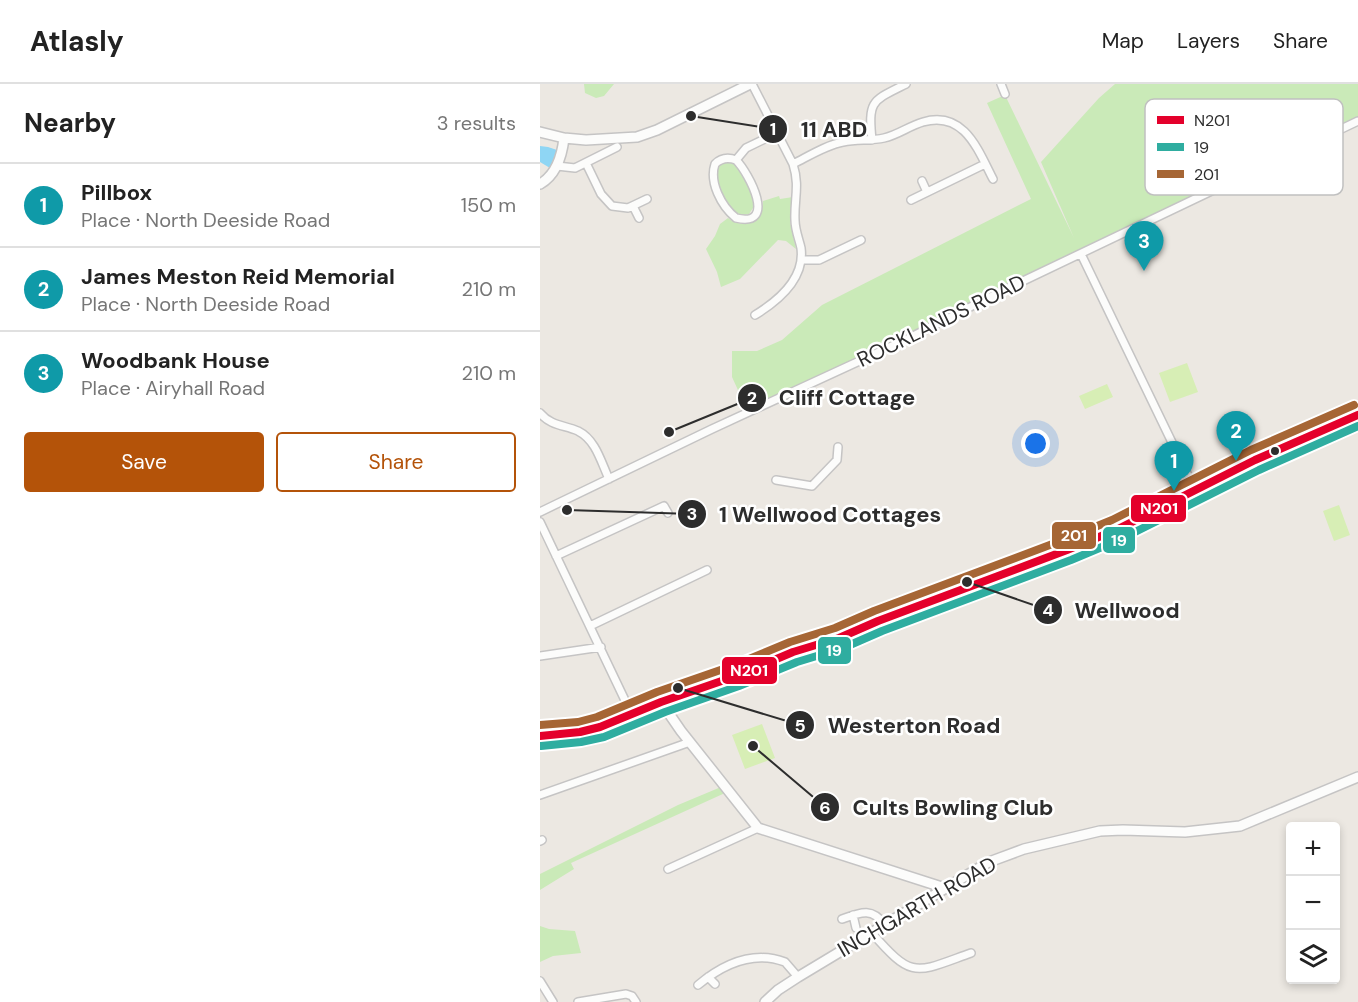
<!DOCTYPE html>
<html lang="en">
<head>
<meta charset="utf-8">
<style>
  :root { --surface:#fff; --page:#f6f6f6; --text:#222; --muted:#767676; --line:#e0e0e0; --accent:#b45309 }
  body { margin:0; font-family:"DM Sans",sans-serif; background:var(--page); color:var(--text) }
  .controls { position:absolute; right:18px; bottom:18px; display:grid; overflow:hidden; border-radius:6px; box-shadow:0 3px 9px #0003 }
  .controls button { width:54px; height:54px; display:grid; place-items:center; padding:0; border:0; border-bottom:2px solid var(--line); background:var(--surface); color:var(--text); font:30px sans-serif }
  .you { position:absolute; left:496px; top:360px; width:21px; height:21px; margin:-15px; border:4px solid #fff; border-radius:50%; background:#1a73e8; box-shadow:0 0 0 9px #1a73e833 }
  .badge { display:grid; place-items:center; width:39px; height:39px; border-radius:50%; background:var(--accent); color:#fff; font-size:20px; font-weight:700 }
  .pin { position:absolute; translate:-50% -50px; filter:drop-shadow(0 2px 3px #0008) }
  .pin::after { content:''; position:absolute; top:32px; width:21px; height:18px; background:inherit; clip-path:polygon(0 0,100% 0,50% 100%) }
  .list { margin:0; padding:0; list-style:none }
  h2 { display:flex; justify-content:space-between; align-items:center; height:78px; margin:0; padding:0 24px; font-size:26px }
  h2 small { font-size:20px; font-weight:400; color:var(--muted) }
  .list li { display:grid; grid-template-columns:39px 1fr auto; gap:18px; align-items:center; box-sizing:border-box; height:84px; padding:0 24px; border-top:2px solid var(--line) }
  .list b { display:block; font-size:22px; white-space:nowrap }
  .list p { margin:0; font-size:20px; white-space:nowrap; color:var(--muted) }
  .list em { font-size:20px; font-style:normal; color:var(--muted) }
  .actions { display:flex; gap:12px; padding:18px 24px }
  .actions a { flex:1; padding:14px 0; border:2px solid var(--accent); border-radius:6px; text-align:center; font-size:21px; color:var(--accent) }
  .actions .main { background:var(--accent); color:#fff }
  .icon { flex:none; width:33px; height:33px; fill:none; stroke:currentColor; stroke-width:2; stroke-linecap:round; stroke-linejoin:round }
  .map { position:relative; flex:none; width:818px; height:918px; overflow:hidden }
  header { display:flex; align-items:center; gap:36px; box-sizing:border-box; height:84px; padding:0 30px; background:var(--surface); border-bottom:2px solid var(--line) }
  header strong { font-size:28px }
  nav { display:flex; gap:33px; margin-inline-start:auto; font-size:21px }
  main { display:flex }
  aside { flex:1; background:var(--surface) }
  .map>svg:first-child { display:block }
  .green { fill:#caeab8 }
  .pitch { fill:#d7eeb5 }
  .water { fill:#8fd6f4 }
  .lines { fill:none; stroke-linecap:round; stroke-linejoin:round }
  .street-casing { stroke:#c5c4c4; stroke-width:10 }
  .secondary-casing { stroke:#c5c4c4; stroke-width:12 }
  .primary-casing { stroke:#c6c5c3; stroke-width:14 }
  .street { stroke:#fcfcfb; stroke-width:7 }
  .secondary { stroke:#fcfcfb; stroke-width:9 }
  .primary { stroke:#e9e5d4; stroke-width:10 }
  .bus-1-casing { stroke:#fff; stroke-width:12 }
  .bus-2-casing { stroke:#fff; stroke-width:12 }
  .bus-3-casing { stroke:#fff; stroke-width:12 }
  .bus-1 { stroke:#e4002b; stroke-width:8 }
  .bus-2 { stroke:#2fada0; stroke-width:8 }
  .bus-3 { stroke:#a66635; stroke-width:8 }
  .bus-dot { fill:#2d2d2d; stroke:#fff; stroke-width:2 }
  .labels { text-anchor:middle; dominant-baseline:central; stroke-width:5; stroke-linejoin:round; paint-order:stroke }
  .street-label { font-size:21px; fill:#2d2d2d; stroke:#fff }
  .key { fill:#fff; stroke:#c0c0c0; stroke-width:1.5 }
  .key-label { font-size:16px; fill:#2d2d2d }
  .leader { fill:none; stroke:#2d2d2d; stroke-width:2 }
  .callout-dot { fill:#2d2d2d; stroke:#fff; stroke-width:2 }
  .mark-label { font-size:18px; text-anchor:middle; font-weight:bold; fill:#fff }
  .callout-label { font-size:22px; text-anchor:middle; font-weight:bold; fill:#2d2d2d; stroke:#fff; stroke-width:5; stroke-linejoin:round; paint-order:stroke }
  .line-badge { stroke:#fff; stroke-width:2 }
  .badge-label { font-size:16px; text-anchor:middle; font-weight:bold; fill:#fff }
</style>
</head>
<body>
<header>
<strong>Atlasly</strong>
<nav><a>Map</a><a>Layers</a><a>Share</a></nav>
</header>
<main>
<aside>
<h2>Nearby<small>3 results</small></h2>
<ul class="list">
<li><span class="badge" style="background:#0f9aa8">1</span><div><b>Pillbox</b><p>Place · North Deeside Road</p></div><em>150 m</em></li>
<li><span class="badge" style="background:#0f9aa8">2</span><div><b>James Meston Reid Memorial</b><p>Place · North Deeside Road</p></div><em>210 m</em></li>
<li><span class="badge" style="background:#0f9aa8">3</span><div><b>Woodbank House</b><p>Place · Airyhall Road</p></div><em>210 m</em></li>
</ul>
<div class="actions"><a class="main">Save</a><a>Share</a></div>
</aside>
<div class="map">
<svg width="818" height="918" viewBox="0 0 818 918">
  <rect width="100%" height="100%" fill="#ece8e2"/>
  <path class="green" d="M44 0H74L64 12 56 14 45 9Z
    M575 0H818V37L208 328 192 293V267H217L242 256 282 221 491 115 447 19 465 11 534 154 501 78 559 14Z
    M188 77C205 81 212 106 215 121L209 130C192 136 176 107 175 92 175 89 176 85 177 82Z
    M239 112 240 115 253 113 250 138 256 165 246 157 238 156 200 195 181 203 177 188 166 165 175 152 180 140 188 134C204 147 222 135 223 117Z
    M181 703 185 709 31 779 34 785 0 806V790L138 721Z
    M0 842 9 845 35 847 41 869 13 872 0 878Z"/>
  <path class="pitch" d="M647 279 658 308 630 318 619 289Z
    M567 300 573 313 545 325 539 312Z
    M799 421 810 451 794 457 783 427Z
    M222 640 235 674 205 685 192 651Z"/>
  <path class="water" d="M0 62 8 63 17 66 10 84 0 78Z"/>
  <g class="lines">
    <defs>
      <path id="street" d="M212 0 253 80C260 102 254 115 255 136 255 146 259 155 261 164 265 194 238 217 215 231
        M461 0 465 10
        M332 56C328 16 332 17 366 0
        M196 76C209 89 238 144 196 134 181 122 169 98 175 80 181 74 188 73 196 76L206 64 237 49
        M46 79 61 110 72 122 88 124 107 115
        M253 80C269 72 286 61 303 58 317 55 331 57 344 54 358 51 369 42 383 38 424 26 438 66 453 95
        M17 82 35 84 77 63
        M382 97 387 108
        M371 116 445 80
        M93 122 99 134
        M541 170 655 406
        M261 176H279L321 156
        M0 329C11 342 24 341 38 347 56 356 61 378 69 395
        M236 396 272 402 297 376 298 363
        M0 428 172 345 365 256 458 209 818 37
        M0 438 92 631
        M16 472 124 422 128 429
        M50 542 167 486
        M0 572 61 563
        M0 711 150 658
        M0 757 2 756
        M128 785 218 744
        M313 831 316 844
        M302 835C321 828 332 823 345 841
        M332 849C373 896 375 889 431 869
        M168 893 175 900
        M0 897 13 918
        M158 901C182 881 213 866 245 878L258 893
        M38 918 86 910 92 912 96 918"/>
      <path id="secondary" d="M0 48 24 54 46 56 97 53 117 46 210 0
        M0 100C16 91 22 72 24 54
        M121 618 141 647 218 744 405 804
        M225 918 238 906 258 893 449 778 484 765 560 747 583 746 645 748 700 742 818 693"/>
      <path id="primary" d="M0 652 40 648 60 643 121 618 196 592 253 568 299 554 338 537 527 466 576 446 715 376 818 331"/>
    </defs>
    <use href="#street" class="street-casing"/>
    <use href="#secondary" class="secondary-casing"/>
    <use href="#primary" class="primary-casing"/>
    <use href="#street" class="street"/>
    <use href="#secondary" class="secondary"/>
    <use href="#primary" class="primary"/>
    <defs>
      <path id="bus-1" d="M0 652 40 648 60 643 121 618 196 592 253 568 299 554 338 537 527 466 576 446 715 376 818 331"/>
      <path id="bus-2" d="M1 662 41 658 64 653 125 628 199 602 257 578 303 564 342 547 531 476 581 455 719 386 818 342"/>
      <path id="bus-3" d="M0 641 38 638 57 633 117 608 192 582 250 558 295 544 334 527 523 456 572 436 711 366 814 321"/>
    </defs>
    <use href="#bus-1" class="bus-1-casing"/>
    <use href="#bus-2" class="bus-2-casing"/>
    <use href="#bus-3" class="bus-3-casing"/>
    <use href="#bus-1" class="bus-1"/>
    <use href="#bus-2" class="bus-2"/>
    <use href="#bus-3" class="bus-3"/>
  </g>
  <circle class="bus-dot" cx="735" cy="367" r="5"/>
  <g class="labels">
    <g class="street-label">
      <text transform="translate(401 237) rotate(-26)">ROCKLANDS ROAD</text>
      <text transform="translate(377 823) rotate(-30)">INCHGARTH ROAD</text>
    </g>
  </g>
  <rect x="605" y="15" width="198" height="96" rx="9" class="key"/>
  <rect x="617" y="32" width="27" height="8" fill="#e4002b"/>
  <rect x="617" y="59" width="27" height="8" fill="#2fada0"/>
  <rect x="617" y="86" width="27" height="8" fill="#a66635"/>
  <g class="key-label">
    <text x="654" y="42">N201</text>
    <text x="654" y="69">19</text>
    <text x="654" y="96">201</text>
  </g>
  <path class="leader" d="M151 32L233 45M129 348L212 314M27 426L152 430M427 498L508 526M138 604L260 641M213 662L285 723"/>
  <g class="callout-dot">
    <circle cx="151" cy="32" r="6"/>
    <circle cx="129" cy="348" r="6"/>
    <circle cx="27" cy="426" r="6"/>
    <circle cx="427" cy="498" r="6"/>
    <circle cx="138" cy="604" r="6"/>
    <circle cx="213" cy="662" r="6"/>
    <circle cx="233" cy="45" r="15"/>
    <circle cx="212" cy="314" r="15"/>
    <circle cx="152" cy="430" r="15"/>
    <circle cx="508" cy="526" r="15"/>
    <circle cx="260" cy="641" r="15"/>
    <circle cx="285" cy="723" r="15"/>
  </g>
  <g class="mark-label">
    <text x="233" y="51">1</text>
    <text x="212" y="320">2</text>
    <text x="152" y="436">3</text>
    <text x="508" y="532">4</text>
    <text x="260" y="648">5</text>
    <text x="285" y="730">6</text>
  </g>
  <g class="callout-label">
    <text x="294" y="53">11 ABD</text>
    <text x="307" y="321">Cliff Cottage</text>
    <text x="290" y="438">1 Wellwood Cottages</text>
    <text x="587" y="534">Wellwood</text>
    <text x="374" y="649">Westerton Road</text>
    <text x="413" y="731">Cults Bowling Club</text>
  </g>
  <g class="line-badge">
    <rect x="590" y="410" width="57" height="29" rx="6" fill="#e4002b"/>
    <rect x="511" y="437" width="46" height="29" rx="6" fill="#a66635"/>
    <rect x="562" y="442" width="34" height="28" rx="6" fill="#2fada0"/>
    <rect x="277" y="552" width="35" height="29" rx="6" fill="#2fada0"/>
    <rect x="181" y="572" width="57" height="29" rx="6" fill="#e4002b"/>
  </g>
  <g class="badge-label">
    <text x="619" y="430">N201</text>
    <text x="534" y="457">201</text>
    <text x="579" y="462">19</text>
    <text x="294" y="572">19</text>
    <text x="209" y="592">N201</text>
  </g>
</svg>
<div class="controls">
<button>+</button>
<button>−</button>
<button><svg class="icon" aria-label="layers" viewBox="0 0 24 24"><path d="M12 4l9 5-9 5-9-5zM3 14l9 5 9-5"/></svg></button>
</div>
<div class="you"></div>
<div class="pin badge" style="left:634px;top:407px;background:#0f9aa8">1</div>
<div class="pin badge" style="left:696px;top:377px;background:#0f9aa8">2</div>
<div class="pin badge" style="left:604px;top:187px;background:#0f9aa8">3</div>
</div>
</main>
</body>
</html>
